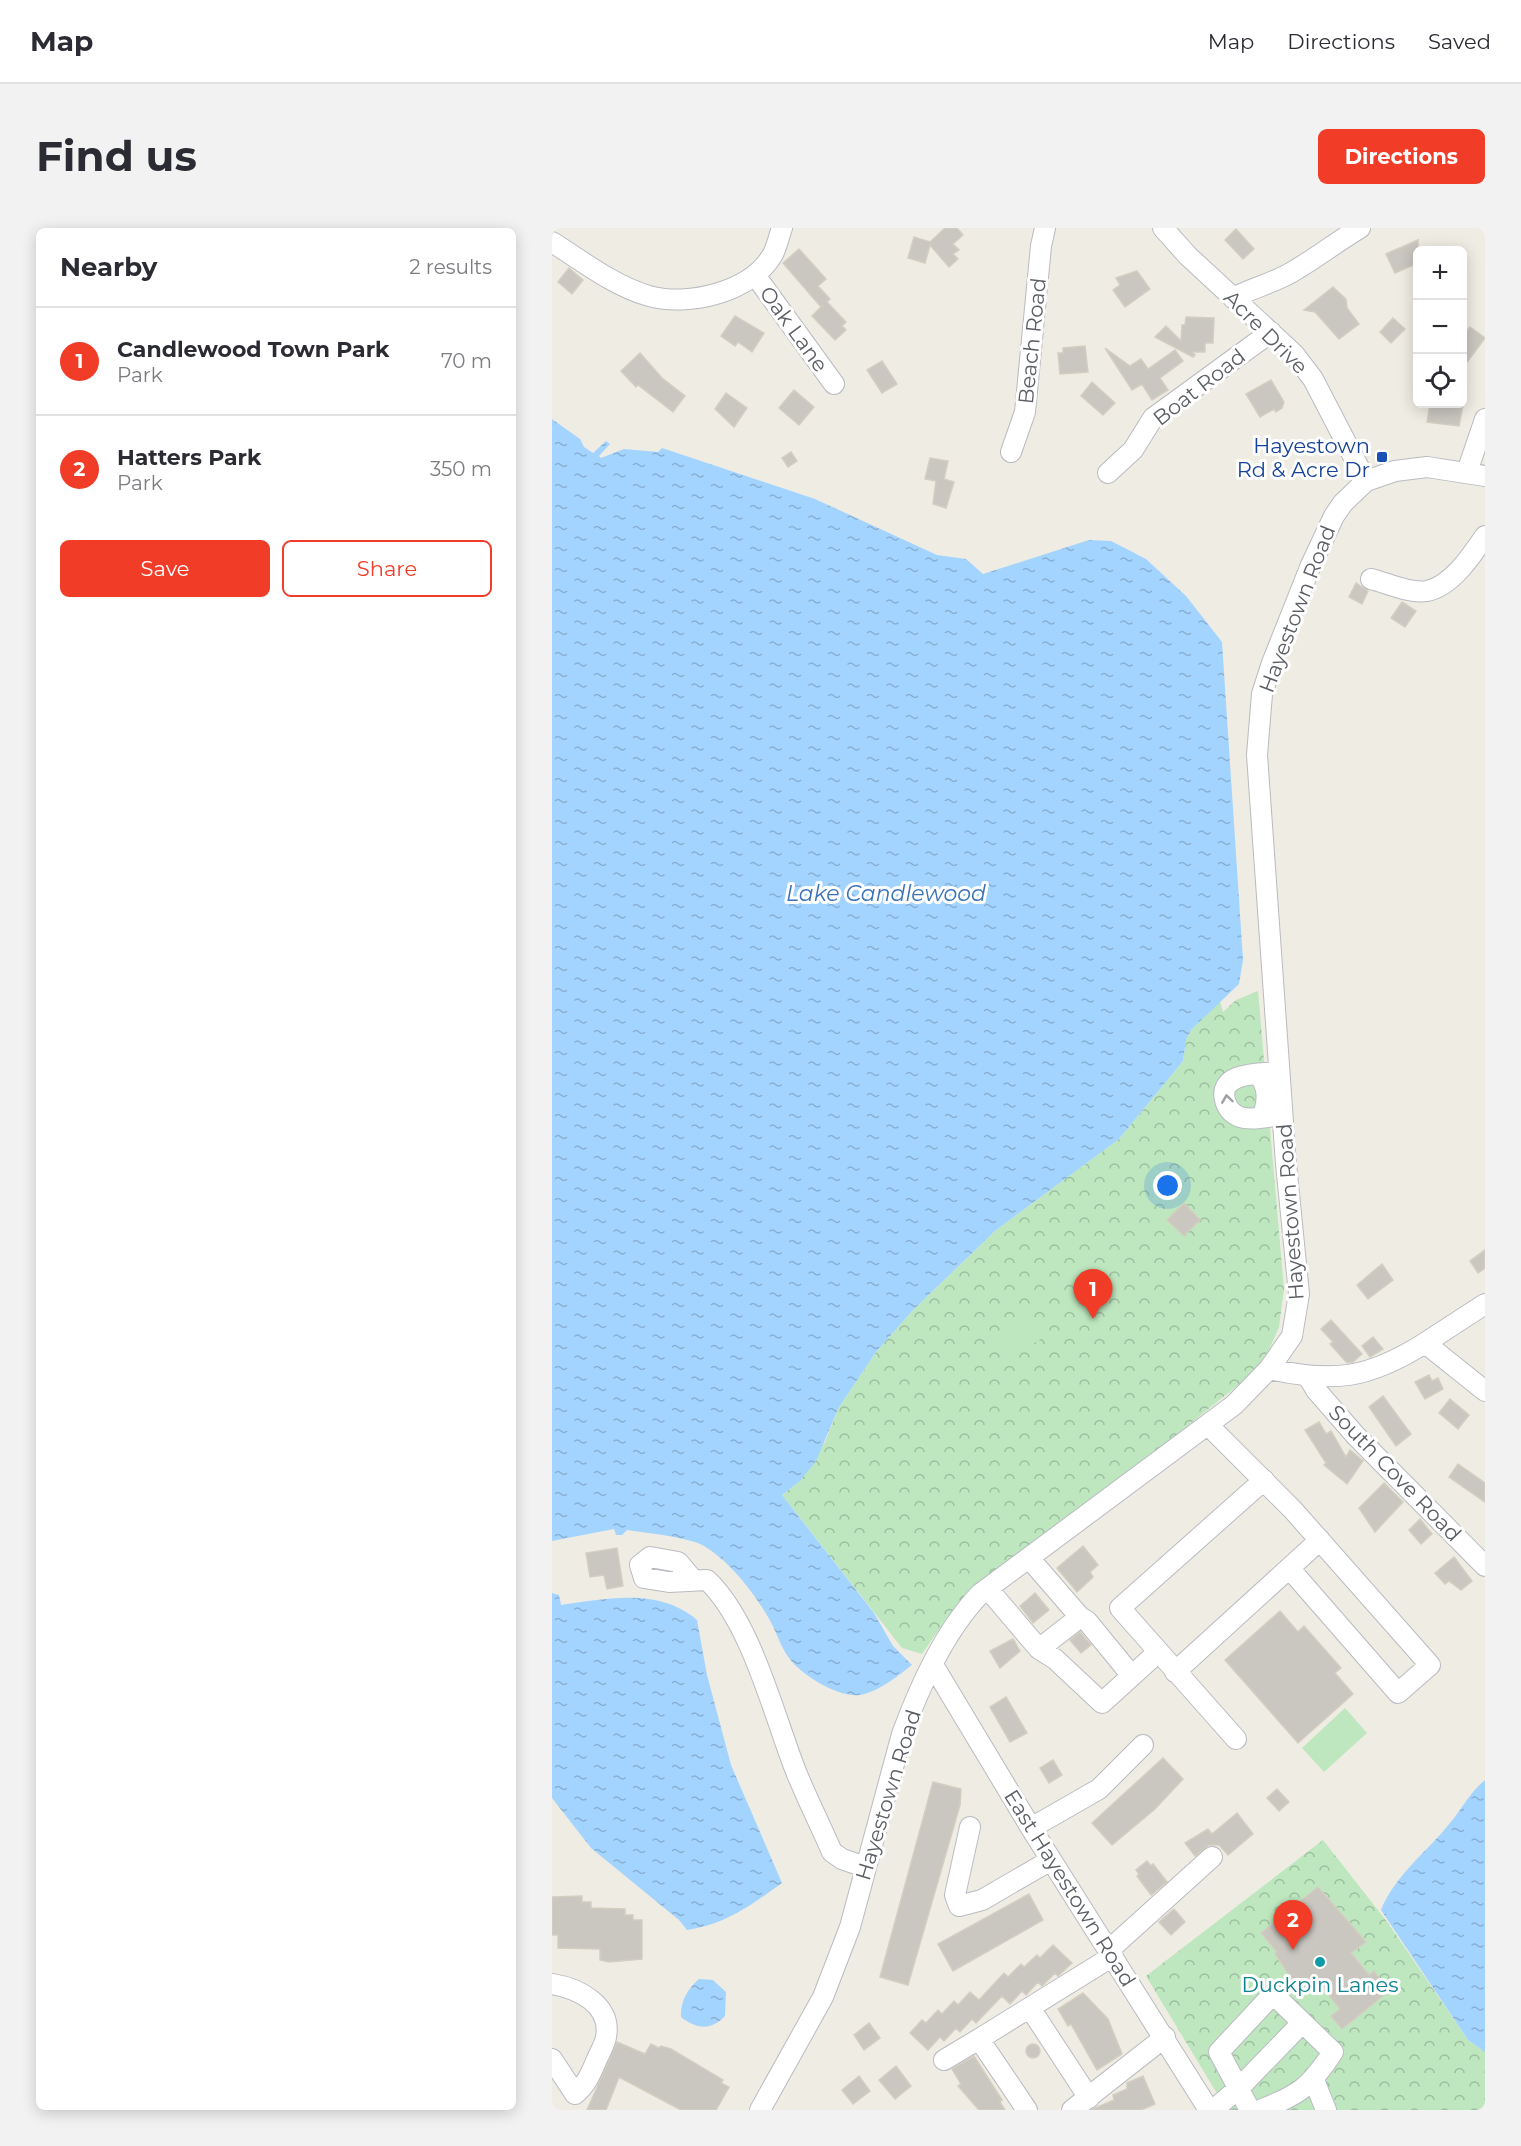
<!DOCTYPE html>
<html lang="en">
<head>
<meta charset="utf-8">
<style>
  :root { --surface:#fff; --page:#f2f2f3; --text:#2b2b33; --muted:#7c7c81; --line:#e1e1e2; --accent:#f13c27 }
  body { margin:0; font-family:Montserrat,sans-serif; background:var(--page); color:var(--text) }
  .controls { position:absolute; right:18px; top:18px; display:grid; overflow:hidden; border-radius:9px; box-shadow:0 3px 15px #0003 }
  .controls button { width:54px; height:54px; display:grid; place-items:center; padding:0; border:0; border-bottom:2px solid var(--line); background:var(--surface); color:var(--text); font:30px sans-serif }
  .you { position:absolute; left:616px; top:958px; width:21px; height:21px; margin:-15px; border:4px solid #fff; border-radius:50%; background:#1a73e8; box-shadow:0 0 0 9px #1a73e833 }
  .badge { display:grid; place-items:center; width:39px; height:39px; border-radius:50%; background:var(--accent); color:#fff; font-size:20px; font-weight:700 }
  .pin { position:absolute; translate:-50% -50px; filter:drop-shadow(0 2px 3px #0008) }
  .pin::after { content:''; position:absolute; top:32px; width:21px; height:18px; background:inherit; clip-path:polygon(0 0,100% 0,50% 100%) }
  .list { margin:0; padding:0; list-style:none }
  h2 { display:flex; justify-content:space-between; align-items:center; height:78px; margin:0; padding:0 24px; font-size:26px }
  h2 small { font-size:20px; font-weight:400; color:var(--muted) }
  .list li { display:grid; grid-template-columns:39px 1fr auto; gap:18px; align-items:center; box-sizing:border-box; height:108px; padding:0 24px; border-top:2px solid var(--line) }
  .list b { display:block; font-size:22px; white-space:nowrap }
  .list p { margin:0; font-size:20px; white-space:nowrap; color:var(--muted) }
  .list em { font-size:20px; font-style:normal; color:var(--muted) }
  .actions { display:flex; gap:12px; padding:18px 24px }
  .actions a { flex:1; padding:14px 0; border:2px solid var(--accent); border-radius:9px; text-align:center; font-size:21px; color:var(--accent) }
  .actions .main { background:var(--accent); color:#fff }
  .icon { flex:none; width:33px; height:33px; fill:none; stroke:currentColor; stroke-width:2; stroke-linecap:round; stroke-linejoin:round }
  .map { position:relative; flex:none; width:933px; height:1882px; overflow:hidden; border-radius:9px }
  header { display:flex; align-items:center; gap:36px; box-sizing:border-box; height:84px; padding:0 30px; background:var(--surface); border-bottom:2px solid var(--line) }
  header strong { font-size:28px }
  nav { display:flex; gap:33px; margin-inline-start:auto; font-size:21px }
  .intro { display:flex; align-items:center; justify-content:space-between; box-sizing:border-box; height:144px; padding:0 36px }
  h1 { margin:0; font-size:42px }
  .button { padding:15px 27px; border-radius:9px; background:var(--accent); color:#fff; font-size:21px; font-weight:700 }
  main { display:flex; gap:36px; padding:0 36px }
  aside { flex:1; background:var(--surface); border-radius:9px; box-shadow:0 3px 15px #0003 }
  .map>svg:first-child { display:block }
  .park { fill:url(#park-crowns) }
  .garden { fill:#bee7bf }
  .water { fill:url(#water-ripples) }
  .building { fill:#cac6c0; stroke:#d4cec1; stroke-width:1.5 }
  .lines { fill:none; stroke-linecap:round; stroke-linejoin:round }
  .minor-casing { stroke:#b8bbc0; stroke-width:22 }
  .minor { stroke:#fff; stroke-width:20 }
  .oneway { stroke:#9d9fa2 }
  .transit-dot { fill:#1a4fb4; stroke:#fff; stroke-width:2 }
  .culture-dot { fill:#0f9aa8; stroke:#fff; stroke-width:2 }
  .labels { text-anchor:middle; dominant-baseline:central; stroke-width:6; stroke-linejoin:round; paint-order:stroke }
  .street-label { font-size:21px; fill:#5b5f64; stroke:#fff }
  .transit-label { font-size:21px; fill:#164399; stroke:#fff; text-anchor:end }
  .culture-label { font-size:21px; fill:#0d838f; stroke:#fff }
  .water-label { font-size:22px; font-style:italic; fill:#3a73b6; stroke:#fff }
</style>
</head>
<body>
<header>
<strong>Map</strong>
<nav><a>Map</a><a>Directions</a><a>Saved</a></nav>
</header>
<div class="intro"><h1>Find us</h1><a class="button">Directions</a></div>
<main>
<aside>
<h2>Nearby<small>2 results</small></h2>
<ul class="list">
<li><span class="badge">1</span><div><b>Candlewood Town Park</b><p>Park</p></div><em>70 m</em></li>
<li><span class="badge">2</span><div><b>Hatters Park</b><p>Park</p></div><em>350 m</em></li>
</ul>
<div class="actions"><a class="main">Save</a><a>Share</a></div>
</aside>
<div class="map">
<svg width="933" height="1882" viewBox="0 0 933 1882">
  <defs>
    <pattern id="park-crowns" width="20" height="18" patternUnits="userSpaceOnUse" patternTransform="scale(1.5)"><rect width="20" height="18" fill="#bee7bf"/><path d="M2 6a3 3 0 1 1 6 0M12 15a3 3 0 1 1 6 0" fill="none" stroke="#9dbe9f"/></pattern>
    <pattern id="water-ripples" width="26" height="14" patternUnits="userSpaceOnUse" patternTransform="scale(1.5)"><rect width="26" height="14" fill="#a3d4ff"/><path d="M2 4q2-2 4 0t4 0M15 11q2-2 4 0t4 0" fill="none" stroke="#88afd2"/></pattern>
  </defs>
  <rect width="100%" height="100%" fill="#efece3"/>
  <path class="park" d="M706 763 732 1061 727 1099 717 1122 701 1145 608 1220 453 1336 397 1387 370 1426 350 1420 230 1267 248 1253 273 1214 287 1179 324 1124 361 1082 444 1002 567 911 631 833 634 812 639 802 668 773 671 784 684 772Z
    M771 1612 836 1695 916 1812 933 1824V1882H675L594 1748Z"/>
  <path class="garden" d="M476 1091 490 1110 454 1134 441 1114Z
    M793 1480 815 1505 772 1544 750 1520Z"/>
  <path class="water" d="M0 191 28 211 32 219 41 225 54 213 58 216 47 228 49 230 72 221 106 224 110 220 263 271 385 327 414 331 431 346 537 312 559 313 594 331 634 368 670 414 691 732 687 756 639 802 634 812 631 833 567 911 444 1002 361 1082 324 1124 287 1179 264 1233 248 1253 230 1267 322 1385 341 1418 360 1437C346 1448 326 1464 308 1467 287 1470 249 1447 237 1430 228 1418 224 1402 216 1389 201 1363 177 1333 152 1318 137 1309 94 1305 75 1302L70 1307H64L62 1301 0 1313Z
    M0 1365 7 1367 9 1377C55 1371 106 1359 145 1392L155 1447 179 1537 230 1655C198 1678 174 1696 135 1702L127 1692 39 1620 0 1570Z
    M933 1552V1824L916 1812 829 1682C843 1647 875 1624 898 1595 910 1581 918 1564 933 1552Z
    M147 1751 161 1752 174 1764 173 1788C159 1803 144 1801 129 1789 128 1774 136 1760 147 1751Z"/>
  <path class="building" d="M393 0H405L411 7 401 16 407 22 401 26 406 31 397 39 378 17 373 35 356 30 362 9 378 14Z
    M684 1 702 21 691 31 673 12Z
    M866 12V35L843 45 834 26Z
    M247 21 274 51 266 58 278 71 275 74 294 94 290 98 294 102 283 112 260 88 271 77 269 79 231 35Z
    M17 40 31 52 20 66 6 54Z
    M585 43 598 61 573 79 561 62 568 57 564 50Z
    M781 59 794 71 795 80 807 96 787 111 763 84 752 82Z
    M183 88 212 105 200 124 186 114 183 118 169 108Z
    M634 89 662 90 661 115H653V124H640L643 127 641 129 603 109 614 98 629 113 630 97H633Z
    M841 90 853 101 839 115 828 104Z
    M918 99 933 110 910 141V109Z
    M533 118 536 144 508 146 506 125H511V120Z
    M553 120 578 138 589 131 596 141 623 122 631 133 608 150 616 162 600 172 590 156 580 162Z
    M88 125 110 150 133 168 121 184 86 157 84 159 69 143Z
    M330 133 345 156 330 165 315 142Z
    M719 152 732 174 730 180 724 184 722 181 708 189 694 166Z
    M540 154 563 175 551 187 529 168Z
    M242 162 262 179 247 197 227 180Z
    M174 165 195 180 182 199 163 181Z
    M878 176 911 177 907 198 875 194Z
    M239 224 245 233 236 239 230 230Z
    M378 230 396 233 392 251 402 254 394 280 381 276 384 253 373 251Z
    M804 355 816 363 810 376 797 369Z
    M850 374 864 383 853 399 839 390Z
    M632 975 648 992 632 1008 615 992Z
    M933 1022V1040L926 1045 918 1033Z
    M830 1036 841 1052 816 1071 805 1057Z
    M779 1092 810 1126 801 1134 795 1135 778 1116 781 1114 769 1101Z
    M821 1109 831 1121 818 1129 810 1118Z
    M877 1147 880 1153 886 1150 891 1161 873 1171 863 1154Z
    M831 1168 859 1206 844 1218 817 1179Z
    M898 1171 917 1187 906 1201 887 1185Z
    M767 1194 774 1206 779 1203 794 1229 798 1222 811 1233 795 1256 772 1237 774 1235 753 1202Z
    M906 1236 933 1255V1274L897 1249Z
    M832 1255 851 1274 823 1304 807 1280Z
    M868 1291 880 1306 869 1316 857 1302Z
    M531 1318 546 1337 538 1344 541 1349 525 1364 505 1340Z
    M65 1320 71 1358 55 1361 52 1347 38 1349 34 1325Z
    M902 1329 920 1353 909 1362 897 1353 893 1356 883 1345Z
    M483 1365 497 1382 481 1395 468 1378Z
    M728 1383 746 1404 752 1398 789 1440 783 1445 801 1466 746 1515 673 1432Z
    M528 1404 539 1417 529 1425 518 1412Z
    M461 1411 468 1423 448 1440 438 1423Z
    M454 1469 475 1505 458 1514 438 1479Z
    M611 1530 631 1551 603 1581 560 1617 540 1595Z
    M501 1532 510 1547 497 1555 488 1540Z
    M381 1554 409 1561 408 1577 356 1757 328 1749Z
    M725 1561 737 1574 727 1583 715 1570Z
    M685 1585 701 1606 676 1627 667 1617H657L643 1628 633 1615 656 1601 660 1606Z
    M595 1633 599 1638 601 1636 615 1654 599 1667 585 1648 587 1646 584 1642Z
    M766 1659 814 1714 799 1725 817 1747 822 1743 837 1763 790 1801 779 1788 788 1781 768 1756 756 1766 746 1754 743 1756 723 1726 725 1724 709 1705Z
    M477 1666 491 1692 401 1743 386 1716Z
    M30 1668V1674H39V1680L73 1681V1687H81V1692H90V1731L57 1734 48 1732V1721L6 1720V1707H0V1669Z
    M622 1681 633 1694 619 1707 607 1694Z
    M501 1717 520 1735 506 1748 503 1745 490 1758 486 1754 474 1767 470 1763 458 1776 450 1768 424 1795 420 1791 408 1804 404 1800 392 1813 388 1809 376 1822 358 1805 370 1792 374 1795 386 1782 390 1786 402 1773 406 1777 418 1764 427 1772 452 1745 456 1749 469 1736 472 1739 485 1727 488 1730Z
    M531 1765 556 1791 570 1826 545 1842 519 1796 516 1798 506 1781Z
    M317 1795 328 1810 312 1822 302 1807Z
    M65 1814 93 1826 99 1816 107 1820 109 1818 119 1821 171 1852 169 1855 177 1859 164 1882H129L67 1849 54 1882H35Z
    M474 1823a7 7 0 1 1 14 0a7 7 0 1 1-14 0Z
    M422 1828 450 1872 448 1874 453 1882H427L406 1858 409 1856 400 1841Z
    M344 1838 359 1858 343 1871 327 1852Z
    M307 1848 318 1863 301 1876 290 1862Z
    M591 1848 603 1876 589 1882H539L562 1872 561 1867 575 1861V1855Z"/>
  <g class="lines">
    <defs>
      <path id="minor" d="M611 0 636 28 742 126 761 151 814 253
        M0 14C30 33 62 58 97 68 136 79 200 64 221 26 225 18 227 8 230 0
        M203 47 282 156
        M681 70C702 59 726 54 745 41 767 28 786 13 808 0
        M459 224 473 184 489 18 493 0
        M915 244 933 191
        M556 245 581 222 601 190 719 104
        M819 351C835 355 858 366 875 363 900 358 920 327 933 308
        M727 844C710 846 666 843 673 872 675 880 680 886 688 889 700 893 718 888 730 887
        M706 846C717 859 716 872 711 888
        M873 1115 933 1076
        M717 1141C782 1155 816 1151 873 1115L933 1163
        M757 1150 764 1162 804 1208 933 1338
        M656 1197 741 1282 878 1437 846 1465 737 1340
        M142 1353 126 1334 98 1329 88 1337 92 1350 117 1354 155 1352C198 1392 221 1484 243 1541 254 1569 268 1596 280 1624L290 1631 313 1639
        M436 1361 487 1421 528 1389 477 1330
        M528 1389 535 1393 580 1448
        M487 1421 503 1431 550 1475 605 1425
        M381 1437 479 1600 657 1882
        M623 1444 768 1312
        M684 1511 568 1380 712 1252
        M418 1599 403 1667 407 1678 430 1672 499 1632
        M479 1600 547 1561 591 1517
        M557 1722 660 1629
        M0 1756C26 1760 60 1777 54 1809 53 1816 48 1824 45 1831 39 1845 35 1856 23 1866L0 1831
        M478 1780 537 1870
        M392 1832 427 1811
        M762 1852 774 1882
        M208 1882 271 1769 298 1699 350 1506C368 1458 392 1404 428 1366L682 1177 717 1141 740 1108 747 1066 734 936 705 527 710 466 720 435 759 337 782 288 791 275 814 253 843 243 875 239 933 248
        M475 1882 427 1811 561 1728
        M520 1882 613 1809
        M661 1882 688 1859 750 1795
        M698 1882 667 1824 721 1766 781 1824C758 1859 747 1867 708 1882"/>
    </defs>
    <use href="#minor" class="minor-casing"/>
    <use href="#minor" class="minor"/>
  </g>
  <defs><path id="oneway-chevron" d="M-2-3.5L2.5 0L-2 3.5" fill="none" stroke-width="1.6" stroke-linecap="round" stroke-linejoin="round" transform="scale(1.5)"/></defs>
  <use class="oneway" href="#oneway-chevron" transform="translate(675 871) rotate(-98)"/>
  <rect class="transit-dot" x="824" y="223" width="12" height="12" rx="3"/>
  <circle class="culture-dot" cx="768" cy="1734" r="6"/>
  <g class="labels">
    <g class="street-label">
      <text transform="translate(242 101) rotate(54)">Oak Lane</text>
      <text transform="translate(714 104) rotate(45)">Acre Drive</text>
      <text transform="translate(480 113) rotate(-84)">Beach Road</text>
      <text transform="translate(647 159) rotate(-38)">Boat Road</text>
      <text transform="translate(745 381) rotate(-69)">Hayestown Road</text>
      <text transform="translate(738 984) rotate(-94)">Hayestown Road</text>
      <text transform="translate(843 1245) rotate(46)">South Cove Road</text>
      <text transform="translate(336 1567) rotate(-73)">Hayestown Road</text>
      <text transform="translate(518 1660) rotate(58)">East Hayestown Road</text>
    </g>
    <g class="transit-label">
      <text x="818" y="217">Hayestown<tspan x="818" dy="24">Rd &amp; Acre Dr</tspan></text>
    </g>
    <g class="culture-label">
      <text x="768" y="1756">Duckpin Lanes</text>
    </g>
    <g class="water-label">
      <text x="334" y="665">Lake Candlewood</text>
    </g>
  </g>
</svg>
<div class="controls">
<button>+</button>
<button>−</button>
<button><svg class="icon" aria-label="locate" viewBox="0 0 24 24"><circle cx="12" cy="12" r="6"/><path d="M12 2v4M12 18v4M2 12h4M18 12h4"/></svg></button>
</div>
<div class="you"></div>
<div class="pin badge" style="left:541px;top:1091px">1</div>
<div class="pin badge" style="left:741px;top:1722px">2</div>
</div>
</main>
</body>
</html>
